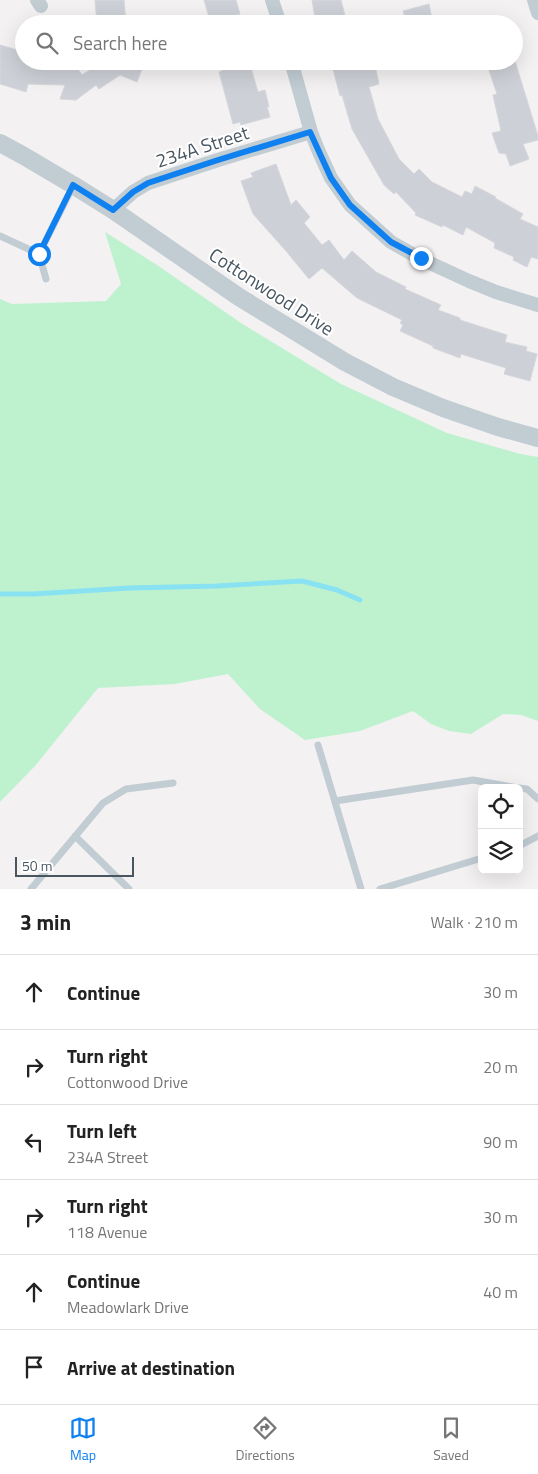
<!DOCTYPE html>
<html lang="en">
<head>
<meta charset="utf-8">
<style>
  :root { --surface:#fff; --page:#f2f2f2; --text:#222; --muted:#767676; --line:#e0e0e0; --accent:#0f80ef }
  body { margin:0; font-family:"Titillium Web",sans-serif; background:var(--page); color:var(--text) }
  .controls { position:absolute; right:15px; bottom:15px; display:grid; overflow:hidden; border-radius:8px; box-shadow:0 5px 20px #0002 }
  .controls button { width:45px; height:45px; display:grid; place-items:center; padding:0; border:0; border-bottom:1px solid var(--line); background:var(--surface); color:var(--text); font:25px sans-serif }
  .scale { position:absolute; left:15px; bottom:12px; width:119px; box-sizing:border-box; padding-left:5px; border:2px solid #485660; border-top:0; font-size:14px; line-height:18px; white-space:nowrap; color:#485660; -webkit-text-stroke:4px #fff; paint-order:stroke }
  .stop { position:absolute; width:15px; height:15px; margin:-11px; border:4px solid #0f80ef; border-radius:50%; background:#fff }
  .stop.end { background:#0f80ef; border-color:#fff; box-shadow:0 1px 5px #0008 }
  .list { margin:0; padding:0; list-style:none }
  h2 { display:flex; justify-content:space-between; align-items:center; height:65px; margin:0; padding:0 20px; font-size:21px }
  h2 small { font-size:16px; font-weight:400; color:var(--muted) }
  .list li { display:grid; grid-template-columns:32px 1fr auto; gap:15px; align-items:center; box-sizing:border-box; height:75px; padding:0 20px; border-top:1px solid var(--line) }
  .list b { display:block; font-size:19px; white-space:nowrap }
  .list p { margin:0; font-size:16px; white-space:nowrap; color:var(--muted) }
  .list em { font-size:16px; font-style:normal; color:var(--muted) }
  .icon { flex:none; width:28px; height:28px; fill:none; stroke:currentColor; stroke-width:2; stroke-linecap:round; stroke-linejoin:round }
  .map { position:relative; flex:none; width:538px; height:889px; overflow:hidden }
  .search { position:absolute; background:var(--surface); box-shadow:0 5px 20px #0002; left:15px; right:15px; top:15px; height:55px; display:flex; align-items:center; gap:12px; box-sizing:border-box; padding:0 18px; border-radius:28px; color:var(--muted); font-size:19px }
  .sheet { height:515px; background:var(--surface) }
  nav { display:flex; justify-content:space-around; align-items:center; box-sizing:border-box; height:70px; border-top:1px solid var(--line); background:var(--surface); font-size:14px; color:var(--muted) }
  nav a { display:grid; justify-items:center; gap:2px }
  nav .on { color:var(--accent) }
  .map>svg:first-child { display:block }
  .green { fill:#bef2cf }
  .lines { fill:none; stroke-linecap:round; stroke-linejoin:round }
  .stream { stroke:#89e2f1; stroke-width:5 }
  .building { fill:#cdd0d6; stroke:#d5d7dd }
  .service { stroke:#c1ccd3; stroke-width:7 }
  .minor { stroke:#c1ccd3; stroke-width:14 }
  .tertiary { stroke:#c1ccd3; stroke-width:18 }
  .route { stroke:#0f80ef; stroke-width:6 }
  .labels { text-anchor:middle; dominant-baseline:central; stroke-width:4; stroke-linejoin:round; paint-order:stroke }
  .street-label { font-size:19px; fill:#485660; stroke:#fff }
</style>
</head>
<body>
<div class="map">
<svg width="538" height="889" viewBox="0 0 538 889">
  <rect width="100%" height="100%" fill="#f3f1f1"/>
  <path class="green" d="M105 232 157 265 241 323 341 384 447 433 520 454 538 457V721L521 715 503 714 471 734 449 731 431 724 413 711 360 731 305 740 260 709 228 674 175 684 98 688 35 766 0 802V299L12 304 106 301 121 284Z"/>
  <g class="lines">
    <path class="stream" d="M0 594H34L129 588 217 586 302 581 337 590 360 600"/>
  </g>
  <path class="building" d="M95 0H124L126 24H97Z
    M204 0H236L240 14 235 15 238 24H211Z
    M312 0H341L347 24H316Z
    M429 4 433 24H407L403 11Z
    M0 45 24 52V61H35L34 66H54L61 61H72L82 75 96 66 98 61H145L137 82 120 75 99 89 96 85 76 100 60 99 65 85 28 84 26 92 0 84Z
    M232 61H249L258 92 265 90 269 107H267L270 117 241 125 240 122 233 124 219 72 222 71 220 65Z
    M331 61H374L379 84 369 87 378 119 399 159 414 174 419 169 432 182 462 197 465 191 472 194 475 186 496 197 495 198 523 214 520 219 538 227V259L531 257 527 267 513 260 514 257 494 248 495 243 466 227 463 235 443 225 442 227 415 215 416 213 396 192 394 194 384 185 352 129 342 95 340 96Z
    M486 61H515L538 136V140L523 144 529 159 510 166 506 154 499 153 492 133 501 131 493 95 497 94Z
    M276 164 291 205 296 200 310 217 304 223 322 245 329 240 344 260 352 251 376 272 406 287 405 289 441 305 438 310 460 318V320L507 335 505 342 527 347 526 351 537 354 530 381 504 374 506 368 461 354 460 358 433 348V346L400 331 403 325 400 323 402 320 357 298 322 268 309 279 286 251 253 214 241 181 253 177 251 173Z"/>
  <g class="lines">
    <path class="service" d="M0 236 39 254
      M46 279 39 254 73 186
      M318 745 361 889
      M519 788 527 789 538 799
      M335 801 473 780 518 788
      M75 836 129 889
      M519 846 538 836
      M31 889 103 803 126 789 173 783
      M380 889 482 858"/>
    <path class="minor" d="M37 0 41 6
      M272 0 280 24
      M534 0 538 13
      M291 61 311 132 319 152 331 178 350 205 391 242 421 259 469 281 496 292 538 305
      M113 210 133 192 148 183 218 160 311 132"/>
    <path class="tertiary" d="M0 143 24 156 73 185 113 210 239 297 345 362 393 387 443 408 498 427 538 438"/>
  </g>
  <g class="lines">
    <path class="route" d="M39 254 73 185 113 210 133 192 148 183 218 160 310 132 331 178 350 205 391 242 421 258"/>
  </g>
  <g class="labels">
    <g class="street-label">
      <text transform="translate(202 146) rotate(-18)">234A Street</text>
      <text transform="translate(272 291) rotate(33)">Cottonwood Drive</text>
    </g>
  </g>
</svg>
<div class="controls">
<button><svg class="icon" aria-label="locate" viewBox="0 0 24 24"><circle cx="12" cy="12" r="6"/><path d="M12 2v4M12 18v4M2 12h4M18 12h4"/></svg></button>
<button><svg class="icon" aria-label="layers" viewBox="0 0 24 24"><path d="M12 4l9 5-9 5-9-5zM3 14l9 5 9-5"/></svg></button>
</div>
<div class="scale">50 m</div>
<div class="stop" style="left:39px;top:254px"></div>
<div class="stop end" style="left:421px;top:258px"></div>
<div class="search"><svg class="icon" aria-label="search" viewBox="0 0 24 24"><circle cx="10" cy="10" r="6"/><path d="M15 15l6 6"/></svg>Search here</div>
</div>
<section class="sheet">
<h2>3 min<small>Walk · 210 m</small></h2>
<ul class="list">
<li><svg class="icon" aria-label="ahead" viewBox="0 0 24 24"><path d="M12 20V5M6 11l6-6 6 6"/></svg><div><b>Continue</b></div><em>30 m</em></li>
<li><svg class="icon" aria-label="right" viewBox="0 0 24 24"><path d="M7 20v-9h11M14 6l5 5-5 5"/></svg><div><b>Turn right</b><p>Cottonwood Drive</p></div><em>20 m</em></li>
<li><svg class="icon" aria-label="left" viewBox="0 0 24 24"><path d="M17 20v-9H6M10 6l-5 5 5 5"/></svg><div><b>Turn left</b><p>234A Street</p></div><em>90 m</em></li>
<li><svg class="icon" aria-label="right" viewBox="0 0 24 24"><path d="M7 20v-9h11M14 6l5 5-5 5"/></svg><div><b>Turn right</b><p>118 Avenue</p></div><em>30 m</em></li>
<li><svg class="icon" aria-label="ahead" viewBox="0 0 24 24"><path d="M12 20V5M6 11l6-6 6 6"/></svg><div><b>Continue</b><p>Meadowlark Drive</p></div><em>40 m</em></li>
<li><svg class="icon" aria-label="arrive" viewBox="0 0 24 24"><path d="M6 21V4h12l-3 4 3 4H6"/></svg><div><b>Arrive at destination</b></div></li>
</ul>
</section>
<nav>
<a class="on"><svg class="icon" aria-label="map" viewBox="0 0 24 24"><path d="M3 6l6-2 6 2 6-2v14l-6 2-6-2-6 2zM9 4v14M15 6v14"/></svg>Map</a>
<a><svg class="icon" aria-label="directions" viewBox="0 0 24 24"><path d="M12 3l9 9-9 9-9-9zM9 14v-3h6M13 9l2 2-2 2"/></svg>Directions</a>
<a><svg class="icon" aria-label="saved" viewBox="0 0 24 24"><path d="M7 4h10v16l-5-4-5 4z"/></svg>Saved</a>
</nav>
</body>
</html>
